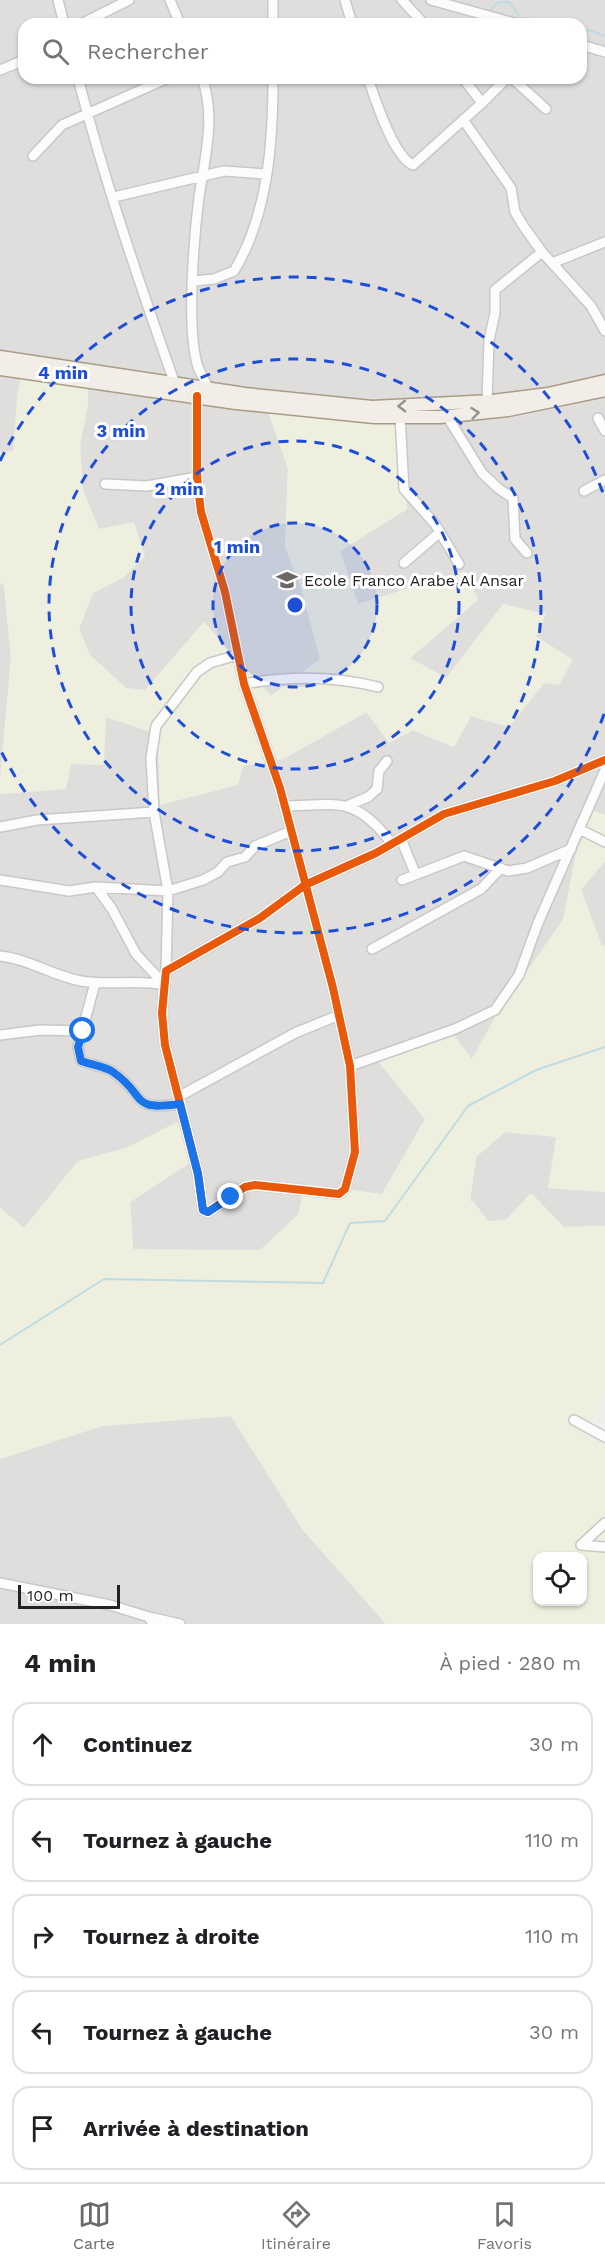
<!DOCTYPE html>
<html lang="fr">
<head>
<meta charset="utf-8">
<style>
  :root { --surface:#fff; --page:#f2f2f2; --text:#202124; --muted:#757577; --line:#e0e0e0; --accent:#6a6968 }
  body { margin:0; font-family:"Work Sans",sans-serif; background:var(--page); color:var(--text) }
  .controls { position:absolute; right:18px; bottom:18px; display:grid; overflow:hidden; border-radius:12px; box-shadow:0 2px 4px #0004 }
  .controls button { width:54px; height:54px; display:grid; place-items:center; padding:0; border:0; border-bottom:2px solid var(--line); background:var(--surface); color:var(--text); font:30px sans-serif }
  .scale { position:absolute; left:18px; bottom:15px; width:102px; box-sizing:border-box; padding-left:6px; border:3px solid #222; border-top:0; font-size:16px; line-height:21px; white-space:nowrap; color:#222; -webkit-text-stroke:4px #fff; paint-order:stroke }
  .stop { position:absolute; width:18px; height:18px; margin:-14px; border:4px solid #1a73e8; border-radius:50%; background:#fff }
  .stop.end { background:#1a73e8; border-color:#fff; box-shadow:0 2px 6px #0008 }
  .list { margin:0; padding:0; list-style:none }
  h2 { display:flex; justify-content:space-between; align-items:center; height:78px; margin:0; padding:0 24px; font-size:26px }
  h2 small { font-size:20px; font-weight:400; color:var(--muted) }
  .list li { display:grid; grid-template-columns:39px 1fr auto; gap:18px; align-items:center; box-sizing:border-box; height:84px; margin:0 12px 12px; padding:0 12px; border:2px solid var(--line); border-radius:18px }
  .list b { display:block; font-size:22px; white-space:nowrap }
  .list em { font-size:20px; font-style:normal; color:var(--muted) }
  .icon { flex:none; width:33px; height:33px; fill:none; stroke:currentColor; stroke-width:2; stroke-linecap:round; stroke-linejoin:round }
  .map { position:relative; flex:none; width:605px; height:1624px; overflow:hidden }
  .search { position:absolute; background:var(--surface); box-shadow:0 2px 4px #0004; left:18px; right:18px; top:18px; height:66px; display:flex; align-items:center; gap:15px; box-sizing:border-box; padding:0 21px; border-radius:18px; color:var(--muted); font-size:22px }
  .sheet { height:558px; background:var(--surface) }
  nav { display:flex; justify-content:space-around; align-items:center; box-sizing:border-box; height:84px; border-top:2px solid var(--line); background:var(--surface); font-size:16px; color:var(--muted) }
  nav a { display:grid; justify-items:center; gap:3px }
  nav .on { color:var(--accent) }
  .map>svg:first-child { display:block }
  .residential { fill:#dfdedc; fill-rule:evenodd }
  .farmland { fill:#efefdf; fill-rule:evenodd }
  .lines { fill:none; stroke-linecap:round; stroke-linejoin:round }
  .stream { stroke:#bfdbe3; stroke-width:2 }
  .minor-casing { stroke:#c9c8c7; stroke-width:12 }
  .major-casing { stroke:#a79c86; stroke-width:15 }
  .minor { stroke:#fdfcfc; stroke-width:9 }
  .major { stroke:#f3ede7; stroke-width:12 }
  .cycleway-casing { stroke:#fff; stroke-width:11 }
  .cycleway { stroke:#e8590c; stroke-width:8 }
  .oneway { stroke:#95928e }
  .route { stroke:#1a73e8; stroke-width:8 }
  .ring { fill:none; stroke:#1d4ed8; stroke-width:3; stroke-dasharray:10 8 }
  .labels { text-anchor:middle; dominant-baseline:central; stroke-width:6; stroke-linejoin:round; paint-order:stroke }
  .poi-label { font-size:16px; fill:#222; stroke:#fff; text-anchor:start }
  .centre { fill:#1d4ed8; stroke:#fff; stroke-width:3 }
  .ring-label { font-size:18px; text-anchor:middle; font-weight:bold; fill:#1d4ed8; stroke:#fff; stroke-width:6; stroke-linejoin:round; paint-order:stroke }
</style>
</head>
<body>
<div class="map">
<svg width="605" height="1624" viewBox="0 0 605 1624">
  <rect width="100%" height="100%" fill="#f0eeeb"/>
  <path class="residential" d="M0 0H605V815L593 811 576 854 563 920 498 1012 472 1059H377L425 1119 382 1194 305 1185 298 1215 260 1250H133L130 1202 197 1158 177 1123 126 1148 78 1161 24 1228 0 1208V794L65 789 71 764 106 717 158 734 160 804 243 766 283 759 367 712 454 747 470 716 509 727 544 683 536 636 546 613 446 678 410 658 478 600 465 571 358 604 340 551 407 509 266 406 288 468 285 547 301 587 320 659 271 696 204 623 145 690 126 688 90 655 79 629 93 593 125 577 99 529 83 490 80 445 88 403 22 373 18 390 13 452H0ZM24 24H581V78H24Z
    M0 583 4 585 11 658 0 778Z
    M605 861V945L602 947 581 890Z
    M505 1132 557 1137 548 1188 605 1192V1226L564 1227 531 1193 506 1220 488 1221 473 1201H470L476 1157Z
    M231 1416 302 1529 386 1624H0V1459L102 1426Z"/>
  <path class="farmland" d="M22 373 88 382V403L80 445 83 490 99 529 134 522 145 557 125 576 93 593 79 629 90 655 126 688 145 690 204 622 271 696 320 659 301 587 285 547 288 468 266 406 409 417 404 438 407 509 340 551 358 604 465 571 478 600 410 658 446 678 503 604 546 614 536 636 573 660 559 685 544 683 509 727 471 716 454 747 414 730 389 743 366 712 283 759 243 766 238 785 160 805 158 734 106 717 104 765 71 764 66 789 0 794 11 658 4 585 0 583V452L13 451 18 390Z
    M593 811 605 815V861L581 890 602 946 605 945V1192L548 1188 556 1137 505 1132 476 1157 470 1201 488 1221 506 1220 531 1193 564 1227 605 1226V1390L590 1424 605 1441V1624H386L302 1529 231 1416 102 1426 0 1459V1208L24 1228 78 1161 126 1148 177 1122 197 1158 130 1202 133 1249 260 1250 298 1215 305 1184 382 1194 425 1119 376 1059 453 1034 472 1059 498 1012 563 920 576 854ZM538 1556H582V1602H538Z"/>
  <g class="lines">
    <path class="stream" d="M451 0 469 6
      M483 10 489 11 499 2H509L521 18 540 19 544 24
      M581 32 589 30 605 36
      M0 1345 104 1279 323 1283 350 1223 385 1221 468 1106 536 1070 605 1047"/>
    <defs>
      <path id="minor" d="M58 0 64 24
        M170 0 180 24
        M273 0V24
        M345 0 352 24
        M402 0 424 24
        M431 0 518 24
        M81 24 129 0
        M581 45 605 52
        M0 70 24 60
        M78 78C105 183 140 285 176 387
        M202 78C216 115 205 158 199 197 194 236 186 331 198 367 201 374 205 381 208 388
        M368 78C375 99 393 156 413 165L482 103 463 78
        M512 78 546 109
        M482 103 507 78
        M464 121 511 188 515 212 524 227 542 252 591 306 605 331
        M33 156 62 125 168 78
        M114 197 224 171 265 174
        M552 263 605 242
        M194 281 214 279 234 271C268 215 273 143 273 78
        M197 396V477L201 512 225 592 244 684 280 788 333 988 350 1066 355 1152 345 1189 339 1194 255 1185 245 1187 208 1212 203 1210 198 1174 165 1045 162 1013 166 971 260 918 305 885 376 853 444 814 555 781 605 760
        M487 402 489 340 495 313V290L542 252
        M447 416 482 473 499 489 513 498 515 539 527 553
        M400 417 404 489 435 524 459 564
        M598 418 605 431
        M105 484 147 486 197 477
        M584 491 605 480
        M404 563 440 532
        M244 684C288 676 335 676 378 687
        M284 806C338 805 355 795 392 844
        M347 806 368 797 377 789 379 771 387 761
        M0 827 37 820 154 812
        M579 829 605 842
        M401 839 415 873
        M0 880 69 891 96 887 168 891 203 880 218 872 227 862 245 857 255 846 291 831
        M402 880 464 856 508 871 527 868 571 849
        M96 887 112 909 136 954 165 985
        M372 949 481 889 501 868
        M0 956C29 959 53 976 81 981 108 986 136 979 165 985
        M166 971 168 891 154 812 151 758 156 726 197 672 210 663 237 655
        M95 983 78 1047 81 1061C91 1065 104 1066 113 1072 148 1096 128 1111 180 1104
        M0 1035 40 1030 83 1031
        M350 1066 455 1029 495 1010 519 975 538 923 605 770
        M178 1097 295 1033 339 1015
        M574 1420 605 1437
        M581 1545 605 1523
        M581 1545 605 1547
        M0 1583 110 1605 149 1617 153 1624
        M149 1617 180 1624"/>
      <path id="major" d="M0 357 245 394 372 407 492 401 548 394 605 381
        M0 369 236 403 374 417H440L508 410 605 390"/>
    </defs>
    <use href="#minor" class="minor-casing"/>
    <use href="#major" class="major-casing"/>
    <use href="#minor" class="minor"/>
    <use href="#major" class="major"/>
    <defs>
      <path id="cycleway" d="M197 396V477L201 512 225 592 244 684 280 788 333 988 350 1066 355 1152 345 1189 339 1194 255 1185 245 1187 208 1212 203 1210 198 1174 165 1045 162 1013 166 971 260 918 305 885 376 853 444 814 555 781 605 760"/>
    </defs>
    <use href="#cycleway" class="cycleway-casing"/>
    <use href="#cycleway" class="cycleway"/>
  </g>
  <defs><path id="oneway-chevron" d="M-2-3.5L2.5 0L-2 3.5" fill="none" stroke-width="1.6" stroke-linecap="round" stroke-linejoin="round" transform="scale(1.5)"/></defs>
  <g class="oneway">
    <use href="#oneway-chevron" transform="translate(402 406) rotate(179)"/>
    <use href="#oneway-chevron" transform="translate(475 413) rotate(-6)"/>
  </g>
  <g class="lines">
    <path class="route" d="M83 1031 78 1047 81 1061C91 1065 104 1066 113 1072 148 1096 128 1111 180 1104L198 1174 203 1210 208 1212 231 1197"/>
  </g>
  <circle cx="295" cy="605" r="82" fill="#1d4ed8" fill-opacity=".12"/>
  <g class="ring">
    <circle cx="295" cy="605" r="82"/>
    <circle cx="295" cy="605" r="164"/>
    <circle cx="295" cy="605" r="246"/>
    <path d="M604 714A328 328 0 0 1 0 749M0 461A328 328 0 0 1 604 496"/>
  </g>
  <defs>
    <symbol id="school-bare" viewBox="-9 -9 18 18"><path d="M0-5L7-2L0 1L-7-2ZM-4 1L0 2.5L4 1V4Q0 6-4 4Z" fill="#6a6968" stroke="#fff" stroke-width="2.5" paint-order="stroke"/></symbol>
  </defs>
  <g fill-rule="evenodd">
    <use href="#school-bare" x="272" y="565" width="30" height="30"/>
  </g>
  <g class="labels">
    <g class="poi-label">
      <text x="304" y="580">Ecole Franco Arabe Al Ansar</text>
    </g>
  </g>
  <circle cx="295" cy="605" r="9" class="centre"/>
  <g class="ring-label">
    <text x="63" y="379">4 min</text>
    <text x="121" y="437">3 min</text>
    <text x="179" y="495">2 min</text>
    <text x="237" y="553">1 min</text>
  </g>
</svg>
<div class="controls">
<button><svg class="icon" aria-label="locate" viewBox="0 0 24 24"><circle cx="12" cy="12" r="6"/><path d="M12 2v4M12 18v4M2 12h4M18 12h4"/></svg></button>
</div>
<div class="scale">100 m</div>
<div class="stop" style="left:83px;top:1031px"></div>
<div class="stop end" style="left:231px;top:1197px"></div>
<div class="search"><svg class="icon" aria-label="search" viewBox="0 0 24 24"><circle cx="10" cy="10" r="6"/><path d="M15 15l6 6"/></svg>Rechercher</div>
</div>
<section class="sheet">
<h2>4 min<small>À pied · 280 m</small></h2>
<ul class="list">
<li><svg class="icon" aria-label="ahead" viewBox="0 0 24 24"><path d="M12 20V5M6 11l6-6 6 6"/></svg><div><b>Continuez</b></div><em>30 m</em></li>
<li><svg class="icon" aria-label="left" viewBox="0 0 24 24"><path d="M17 20v-9H6M10 6l-5 5 5 5"/></svg><div><b>Tournez à gauche</b></div><em>110 m</em></li>
<li><svg class="icon" aria-label="right" viewBox="0 0 24 24"><path d="M7 20v-9h11M14 6l5 5-5 5"/></svg><div><b>Tournez à droite</b></div><em>110 m</em></li>
<li><svg class="icon" aria-label="left" viewBox="0 0 24 24"><path d="M17 20v-9H6M10 6l-5 5 5 5"/></svg><div><b>Tournez à gauche</b></div><em>30 m</em></li>
<li><svg class="icon" aria-label="arrive" viewBox="0 0 24 24"><path d="M6 21V4h12l-3 4 3 4H6"/></svg><div><b>Arrivée à destination</b></div></li>
</ul>
</section>
<nav>
<a class="on"><svg class="icon" aria-label="map" viewBox="0 0 24 24"><path d="M3 6l6-2 6 2 6-2v14l-6 2-6-2-6 2zM9 4v14M15 6v14"/></svg>Carte</a>
<a><svg class="icon" aria-label="directions" viewBox="0 0 24 24"><path d="M12 3l9 9-9 9-9-9zM9 14v-3h6M13 9l2 2-2 2"/></svg>Itinéraire</a>
<a><svg class="icon" aria-label="saved" viewBox="0 0 24 24"><path d="M7 4h10v16l-5-4-5 4z"/></svg>Favoris</a>
</nav>
</body>
</html>
